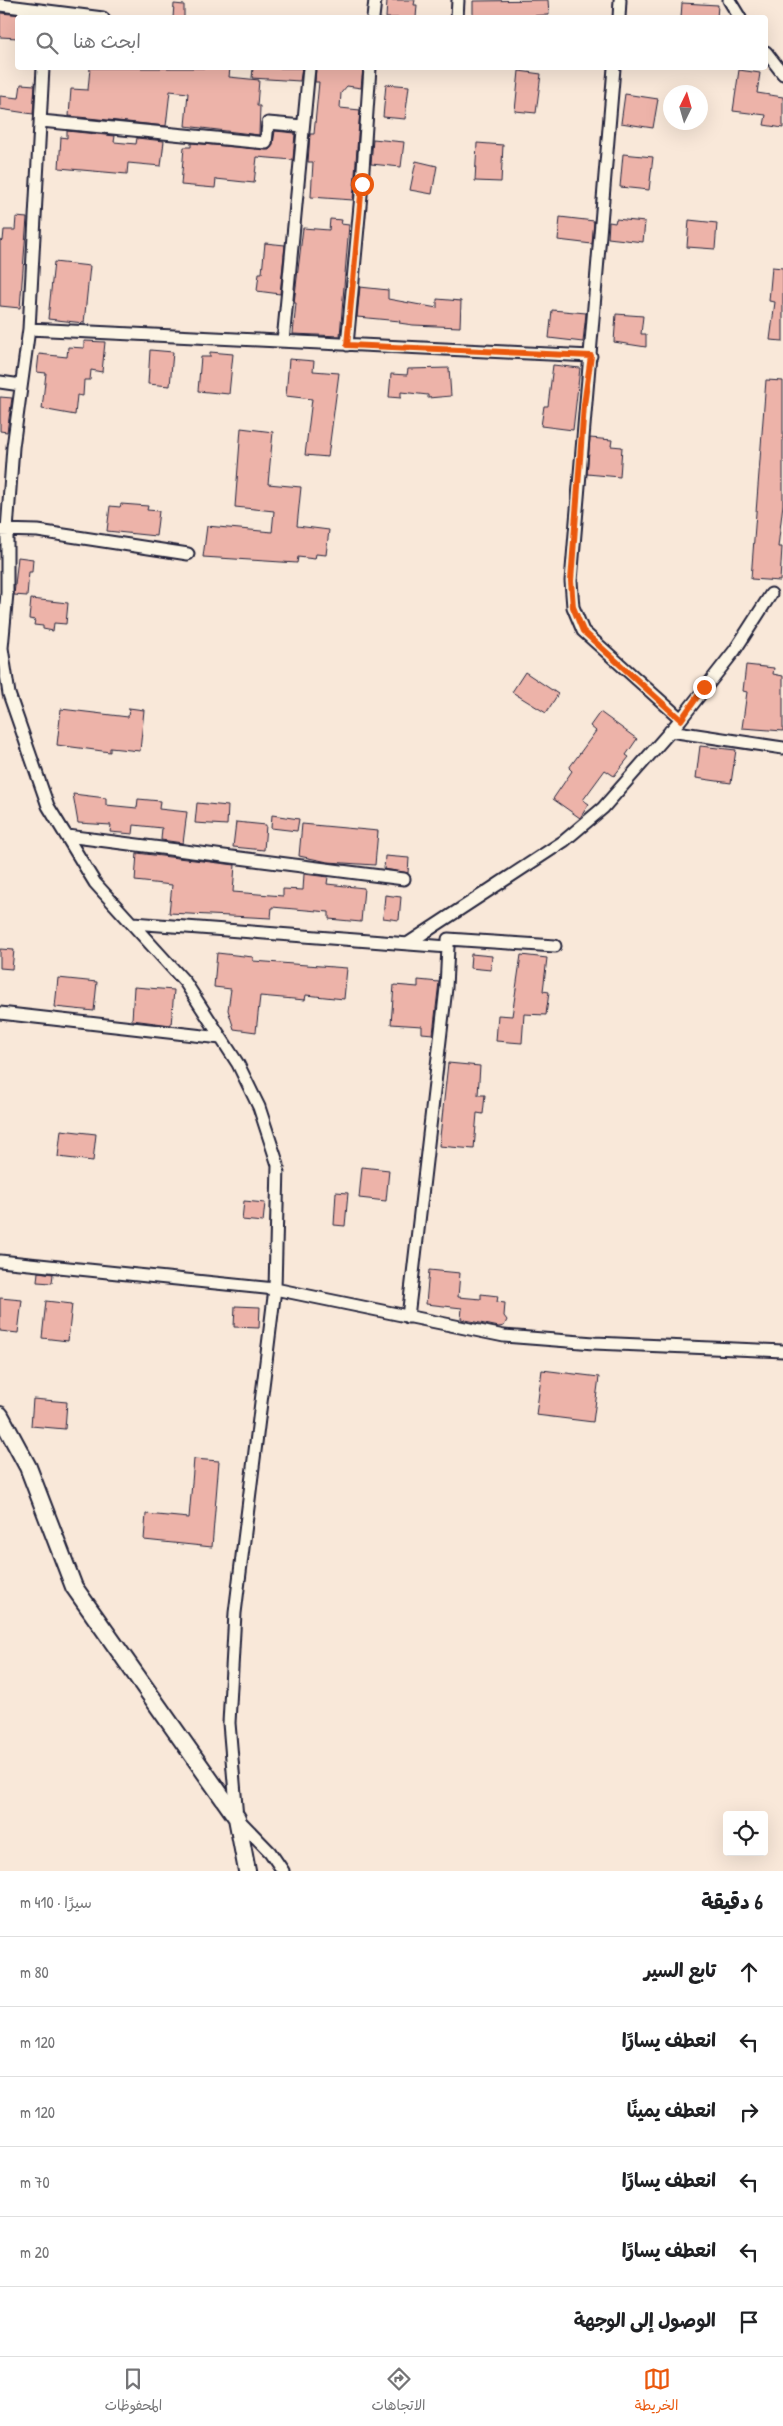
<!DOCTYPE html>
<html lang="ar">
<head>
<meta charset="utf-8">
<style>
  :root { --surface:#fff; --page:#f2f2f2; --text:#202124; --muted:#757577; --line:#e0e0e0; --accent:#ea580c }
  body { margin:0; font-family:"Patrick Hand","Playpen Sans Arabic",sans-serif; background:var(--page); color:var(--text); direction:rtl }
  .controls { position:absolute; right:15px; bottom:15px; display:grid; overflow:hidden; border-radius:5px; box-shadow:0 5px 20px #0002 }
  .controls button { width:45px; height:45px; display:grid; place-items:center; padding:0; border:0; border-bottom:1px solid var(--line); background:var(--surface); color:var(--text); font:25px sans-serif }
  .compass { position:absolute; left:663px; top:85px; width:45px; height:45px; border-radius:50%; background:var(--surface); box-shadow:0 5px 20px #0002; rotate:5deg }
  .stop { position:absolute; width:15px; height:15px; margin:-11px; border:4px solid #ea580c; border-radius:50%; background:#fff }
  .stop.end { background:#ea580c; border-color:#fff; box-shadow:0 1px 5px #0008 }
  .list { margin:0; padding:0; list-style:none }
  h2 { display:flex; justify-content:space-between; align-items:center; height:65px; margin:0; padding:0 20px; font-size:21px }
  h2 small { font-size:16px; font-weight:400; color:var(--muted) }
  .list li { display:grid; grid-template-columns:32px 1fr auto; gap:15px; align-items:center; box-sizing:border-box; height:70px; padding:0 20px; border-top:1px solid var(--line) }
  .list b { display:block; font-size:19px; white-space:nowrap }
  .list em { font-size:16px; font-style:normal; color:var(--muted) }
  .icon { flex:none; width:28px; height:28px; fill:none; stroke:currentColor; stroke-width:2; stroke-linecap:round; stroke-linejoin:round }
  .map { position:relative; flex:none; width:783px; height:1871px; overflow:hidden; direction:ltr }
  .search { position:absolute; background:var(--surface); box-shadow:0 5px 20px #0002; left:15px; right:15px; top:15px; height:55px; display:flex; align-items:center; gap:12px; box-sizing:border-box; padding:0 18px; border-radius:5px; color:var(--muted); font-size:19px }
  .sheet { height:485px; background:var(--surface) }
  nav { display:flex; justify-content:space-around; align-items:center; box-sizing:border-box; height:70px; border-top:1px solid var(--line); background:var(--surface); font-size:14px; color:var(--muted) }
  nav a { display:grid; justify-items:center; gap:2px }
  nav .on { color:var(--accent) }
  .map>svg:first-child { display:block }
  .building { fill:#edb3a9; stroke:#22223b }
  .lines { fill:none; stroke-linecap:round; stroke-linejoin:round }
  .street-casing { stroke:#22223b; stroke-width:15 }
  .secondary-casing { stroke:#22223b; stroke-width:20 }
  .street { stroke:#fcf5e5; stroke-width:11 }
  .secondary { stroke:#fcf5e5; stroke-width:16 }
  .route { stroke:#ea580c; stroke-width:6 }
</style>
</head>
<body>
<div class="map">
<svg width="783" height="1871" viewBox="0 0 783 1871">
  <rect width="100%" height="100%" fill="#f9e8d9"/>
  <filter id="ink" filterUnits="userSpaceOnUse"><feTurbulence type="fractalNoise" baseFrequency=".02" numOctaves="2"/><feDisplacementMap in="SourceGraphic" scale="10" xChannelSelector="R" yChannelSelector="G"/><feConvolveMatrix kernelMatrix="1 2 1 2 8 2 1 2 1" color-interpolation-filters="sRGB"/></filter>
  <g filter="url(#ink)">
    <path class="building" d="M387 0H415L414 5H417L416 18H386Z
      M548 0 549 15 473 18V1Z
      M682 3 718 5 717 18H681Z
      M174 4 184 5V18H173Z
      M0 13 23 15 22 18H18V38L0 37Z
      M90 68H230L229 77 259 80 257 106H260L259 135 185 126 188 93 170 91 166 126 69 116 71 89 88 90Z
      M253 68H302L300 81 252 78Z
      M316 68H363L361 88 347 86 341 93 340 108 360 110 353 200 311 197 313 162H308L310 134H314L319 82H315Z
      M739 70 760 73 757 93 783 97V128L764 125 766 115 733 111Z
      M519 71 541 74 536 113 515 111Z
      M21 84 35 85 33 114 0 109V96L19 98Z
      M386 84 409 86 405 119 383 117Z
      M625 94 658 99 653 128 621 123Z
      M67 131 115 136 114 142 136 144 137 138 164 141 161 166 128 163 127 174 59 168 61 137 67 138Z
      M275 131 295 133 293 160 257 157 254 183 216 179 215 188 181 185 184 147H191V143L269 150 273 144Z
      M373 139 404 142 401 167 371 164Z
      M477 143 503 145 501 182 475 181Z
      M623 154 653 157 649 190 620 187Z
      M416 161 437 166 432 194 410 190Z
      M16 217 27 218 20 308 0 306V240L3 241 4 230H15Z
      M560 217 594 221 592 244 558 240Z
      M330 219 342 220 341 224 349 225 340 336 293 334 296 303H294L303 228 329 230Z
      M616 219 645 222 643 242 608 238 609 222 615 223Z
      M689 220 717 223 715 249 687 247Z
      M265 243 285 245 280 294 257 291 259 273H262Z
      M54 262 90 266 84 323 48 319Z
      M772 267 783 268V341L770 340 775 302 769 301Z
      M360 287 388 290V299L437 308V299L461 301 460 327 413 325 399 323 400 321 357 317Z
      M552 310 586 313 583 342 549 338Z
      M616 314 643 316 641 334H646V347L614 342Z
      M84 341 105 342 102 372 91 370 90 380H84L83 396 77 395 75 415 42 409 46 373 37 372 39 354 67 357 68 347 84 348Z
      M150 350 173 352 170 386 148 384Z
      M210 352 233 354 229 394 198 391 201 357H210Z
      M289 359 314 361 313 371 339 373 328 457 305 455 312 399 286 396Z
      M553 365 580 368 573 430 541 426 544 406H548Z
      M449 368 451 396 428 398V395L401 392V398L389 397 391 374 407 375 408 369Z
      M766 380 783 381V504L778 547H782L780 581 751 579Z
      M0 397 12 398 7 432 0 431Z
      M241 428 273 432 268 484 301 487 297 526 329 530 326 555 316 554 315 559 298 557 297 563 203 557 207 526 272 532 274 511 235 507Z
      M590 438 612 440 611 446 622 447 620 477 587 474Z
      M121 504 148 506 147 510 159 511 156 536 107 531 110 506 120 507Z
      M18 557 33 559 32 572H29L27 596 14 595Z
      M31 599 68 603 66 624 54 623 53 631 43 629V626L34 625 35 620 29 619Z
      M746 665 774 668 773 674 783 676V731L742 728 747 692 743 691Z
      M525 672 558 694 546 713 512 692Z
      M129 708 144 710 140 751 110 748V752L57 745 61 709 128 717Z
      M600 712 637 739 626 755 629 757 614 776 605 770 583 800 589 804 580 818 553 799 572 771 569 768 596 731 590 726Z
      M700 746 736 750 731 783 696 778Z
      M73 794 106 798V805L137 808 138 799 160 801 159 809 187 812 183 843 161 840 162 828 134 825 133 834 110 832 111 825 78 823Z
      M197 803 228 806 227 825 195 823Z
      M272 815 299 819 297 831 271 828Z
      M236 822 266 825 264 850 233 847Z
      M302 824 378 831 375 865 328 862 299 856Z
      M137 853 235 865 233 892 283 896V889L303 890 304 874 328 877 327 884 364 888 361 922 329 919V912L272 907 271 918 169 913 172 885 135 881Z
      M385 856 409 858 408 873 384 869Z
      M385 895 401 897 399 920 383 918Z
      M0 949 14 950 12 969 0 968Z
      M217 953 253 957V961L347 968 344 999 306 995 305 1000 260 996 256 1032 234 1029 228 1010 231 989 214 987Z
      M471 954 492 956 491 970 470 968Z
      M521 955 547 958 543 991 549 992 546 1015 524 1014 522 1043 496 1041 498 1015 512 1016Z
      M58 978 97 982 94 1011 55 1007Z
      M418 980 439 982 433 1034 422 1033V1026L391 1024 394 985 418 987Z
      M134 987 174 990 171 1025 132 1020Z
      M448 1063 480 1066 478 1095H485L483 1114 477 1113 474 1149 439 1146Z
      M61 1130 96 1134 93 1161 58 1157Z
      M362 1167 389 1170 386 1201 359 1198Z
      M336 1192 348 1193 345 1226 334 1225Z
      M244 1201 265 1203 263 1222 242 1220Z
      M429 1270 460 1273 458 1297 481 1299V1294L498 1296 497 1302 505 1303 504 1316 507 1320 504 1326 499 1327 461 1319 462 1308 426 1304Z
      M38 1272 53 1274 52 1283 37 1282Z
      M0 1298 22 1300 18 1333 0 1331Z
      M46 1301 72 1304 68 1341 42 1338Z
      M235 1306 260 1307 259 1328 234 1327Z
      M542 1370 599 1377 593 1422 536 1415Z
      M33 1399 67 1402 65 1429 31 1426Z
      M194 1459 219 1461 212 1547 144 1540 146 1514 189 1518Z"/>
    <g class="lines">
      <defs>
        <path id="street" d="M729 0 740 18
          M0 5 103 18
          M373 18 375 0
          M457 18 458 0
          M619 18 620 0
          M766 52 783 74
          M43 68 29 329 13 447 7 530V593L2 648 9 694 48 806 95 883 185 982 238 1064 259 1107 278 1165 275 1289 235 1613 229 1723 237 1818 270 1852 283 1871
          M41 121 266 143 268 123 303 126
          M29 329 591 356
          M283 341 309 68
          M347 345 362 184 370 68
          M0 382 21 385
          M0 530 38 531 188 554
          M681 719 735 650 771 594
          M670 731 783 748
          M67 836 404 879
          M133 923 448 947 446 988 408 1317
          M407 944 564 841 603 808 681 719 583 631 573 607 571 581C584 410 601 239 614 68
          M448 947V939L555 946
          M0 1013 221 1038
          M0 1261 275 1289 504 1336 594 1343 783 1351"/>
        <path id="secondary" d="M0 1415 28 1467 74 1587 237 1818 247 1871"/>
      </defs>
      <use href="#street" class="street-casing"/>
      <use href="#secondary" class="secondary-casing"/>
      <use href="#street" class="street"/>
      <use href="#secondary" class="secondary"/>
    </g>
  </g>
  <g class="lines" filter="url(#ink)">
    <path class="route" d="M362 184 347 345 591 356 584 405 571 581 573 607 583 631 681 720 704 687"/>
  </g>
</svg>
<div class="controls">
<button><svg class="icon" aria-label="locate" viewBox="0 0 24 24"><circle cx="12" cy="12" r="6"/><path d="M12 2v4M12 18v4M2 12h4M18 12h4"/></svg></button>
</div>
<svg class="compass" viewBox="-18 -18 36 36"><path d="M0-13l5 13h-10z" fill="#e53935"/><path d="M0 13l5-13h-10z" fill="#757577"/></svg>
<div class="stop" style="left:362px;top:184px"></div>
<div class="stop end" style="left:704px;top:687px"></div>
<div class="search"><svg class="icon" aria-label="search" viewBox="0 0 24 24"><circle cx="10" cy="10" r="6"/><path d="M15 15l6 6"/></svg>ابحث هنا</div>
</div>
<section class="sheet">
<h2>6 دقيقة<small>سيرًا · 410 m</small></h2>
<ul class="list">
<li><svg class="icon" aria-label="ahead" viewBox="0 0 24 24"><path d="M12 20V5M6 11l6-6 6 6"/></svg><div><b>تابع السير</b></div><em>80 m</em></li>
<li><svg class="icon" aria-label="left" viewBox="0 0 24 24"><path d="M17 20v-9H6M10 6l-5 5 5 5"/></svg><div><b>انعطف يسارًا</b></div><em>120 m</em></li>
<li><svg class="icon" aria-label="right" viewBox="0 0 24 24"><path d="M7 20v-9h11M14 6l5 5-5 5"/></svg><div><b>انعطف يمينًا</b></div><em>120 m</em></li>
<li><svg class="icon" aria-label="left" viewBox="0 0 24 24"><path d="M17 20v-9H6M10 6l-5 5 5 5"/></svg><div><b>انعطف يسارًا</b></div><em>70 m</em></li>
<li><svg class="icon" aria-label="left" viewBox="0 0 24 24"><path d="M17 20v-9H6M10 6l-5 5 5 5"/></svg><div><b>انعطف يسارًا</b></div><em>20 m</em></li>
<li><svg class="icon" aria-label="arrive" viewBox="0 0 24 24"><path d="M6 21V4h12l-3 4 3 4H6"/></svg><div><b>الوصول إلى الوجهة</b></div></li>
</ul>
</section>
<nav>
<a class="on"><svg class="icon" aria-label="map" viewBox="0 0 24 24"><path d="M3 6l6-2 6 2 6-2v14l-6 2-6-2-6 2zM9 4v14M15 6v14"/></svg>الخريطة</a>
<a><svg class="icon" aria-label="directions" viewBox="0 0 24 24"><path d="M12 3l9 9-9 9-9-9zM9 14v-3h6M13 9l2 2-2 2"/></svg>الاتجاهات</a>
<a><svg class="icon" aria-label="saved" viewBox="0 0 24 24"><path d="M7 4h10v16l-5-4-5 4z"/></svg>المحفوظات</a>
</nav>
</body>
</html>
